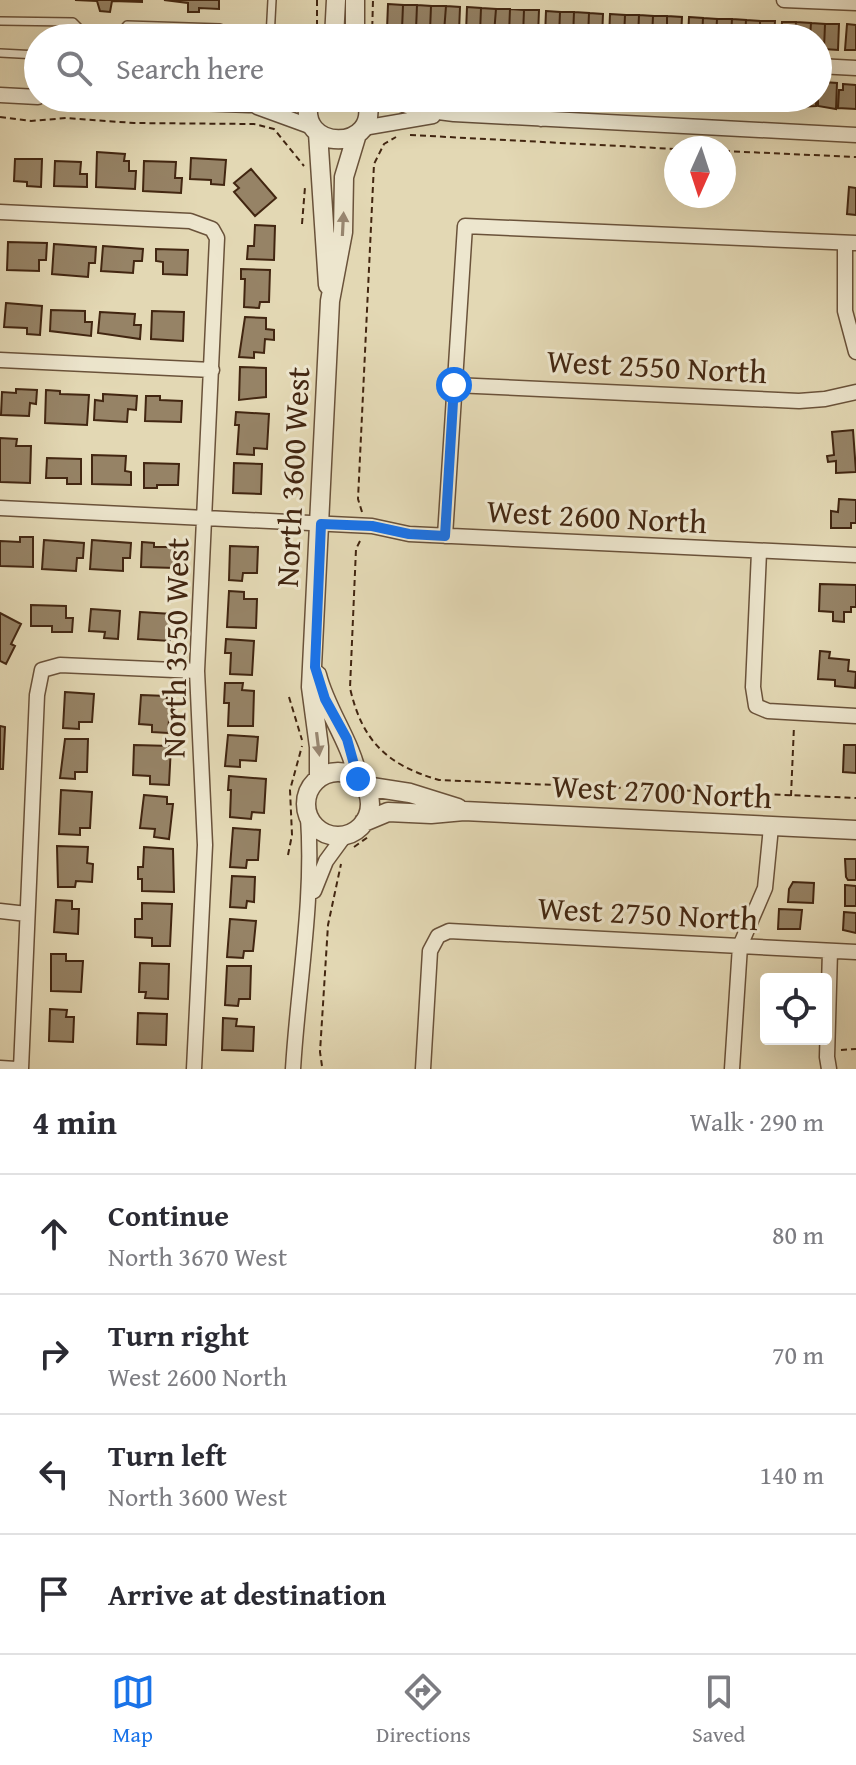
<!DOCTYPE html>
<html lang="en">
<head>
<meta charset="utf-8">
<style>
  :root { --surface:#fff; --page:#f7f7f7; --text:#2b2b33; --muted:#7c7c81; --line:#e1e1e2; --accent:#1a73e8 }
  body { margin:0; font-family:"Gentium Book Plus",serif; background:var(--page); color:var(--text) }
  .controls { position:absolute; right:24px; bottom:24px; display:grid; overflow:hidden; border-radius:8px; box-shadow:0 8px 32px #0002 }
  .controls button { width:72px; height:72px; display:grid; place-items:center; padding:0; border:0; border-bottom:2px solid var(--line); background:var(--surface); color:var(--text); font:40px sans-serif }
  .compass { position:absolute; left:664px; top:136px; width:72px; height:72px; border-radius:50%; background:var(--surface); box-shadow:0 8px 32px #0002; rotate:183deg }
  .stop { position:absolute; width:24px; height:24px; margin:-18px; border:6px solid #1a73e8; border-radius:50%; background:#fff }
  .stop.end { background:#1a73e8; border-color:#fff; box-shadow:0 2px 8px #0008 }
  .list { margin:0; padding:0; list-style:none }
  h2 { display:flex; justify-content:space-between; align-items:center; height:104px; margin:0; padding:0 32px; font-size:34px }
  h2 small { font-size:26px; font-weight:400; color:var(--muted) }
  .list li { display:grid; grid-template-columns:52px 1fr auto; gap:24px; align-items:center; box-sizing:border-box; height:120px; padding:0 32px; border-top:2px solid var(--line) }
  .list b { display:block; font-size:30px; white-space:nowrap }
  .list p { margin:0; font-size:26px; white-space:nowrap; color:var(--muted) }
  .list em { font-size:26px; font-style:normal; color:var(--muted) }
  .icon { flex:none; width:44px; height:44px; fill:none; stroke:currentColor; stroke-width:2; stroke-linecap:round; stroke-linejoin:round }
  .map { position:relative; flex:none; width:856px; height:1069px; overflow:hidden }
  .search { position:absolute; background:var(--surface); box-shadow:0 8px 32px #0002; left:24px; right:24px; top:24px; height:88px; display:flex; align-items:center; gap:20px; box-sizing:border-box; padding:0 28px; border-radius:44px; color:var(--muted); font-size:30px }
  .sheet { height:584px; background:var(--surface) }
  nav { display:flex; justify-content:space-around; align-items:center; box-sizing:border-box; height:112px; border-top:2px solid var(--line); background:var(--surface); font-size:22px; color:var(--muted) }
  nav a { display:grid; justify-items:center; gap:4px }
  nav .on { color:var(--accent) }
  .map>svg:first-child { display:block }
  .building { fill:#968366; stroke:#422611; stroke-width:2 }
  .lines { fill:none; stroke-linecap:round; stroke-linejoin:round }
  .service-casing { stroke:#6a523a; stroke-width:10 }
  .minor-casing { stroke:#6a523a; stroke-width:17 }
  .tertiary-casing { stroke:#6a523a; stroke-width:21 }
  .path { stroke:#422611; stroke-width:2; stroke-dasharray:6 4; stroke-linecap:butt }
  .service { stroke:#ede6ce; stroke-width:7 }
  .minor { stroke:#ede6ce; stroke-width:14 }
  .tertiary { stroke:#ede6ce; stroke-width:18 }
  .oneway { fill:#988670 }
  .route { stroke:#1a73e8; stroke-width:10 }
  .labels { text-anchor:middle; dominant-baseline:central; stroke-width:6; stroke-linejoin:round; paint-order:stroke }
  .street-label { font-size:32px; fill:#422611; stroke:#ede6ce }
</style>
</head>
<body>
<div class="map">
<svg width="856" height="1069" viewBox="0 0 856 1069">
  <rect width="100%" height="100%" fill="#e3d8b4"/>
  <filter id="stains"><feTurbulence type="fractalNoise" baseFrequency=".0025" numOctaves="4"/><feColorMatrix values="0 0 0 0 .2 0 0 0 0 .09 0 0 0 0 .02 0 0 0 .5 -.17"/></filter>
  <radialGradient id="worn" r=".72"><stop offset=".6" stop-color="#630" stop-opacity="0"/><stop offset="1" stop-color="#630" stop-opacity=".3"/></radialGradient>
  <path class="building" d="M75 0H142V2L112 1 110 12 100 11 97 1Z
    M164 0H219V9L199 8V12H188V3Z
    M388 4 403 5 402 30 387 29Z
    M403 5H417L416 30H402Z
    M417 5 431 6 430 31 416 30Z
    M431 6H446L444 32 430 31Z
    M446 6 460 7 459 32H444Z
    M467 7 481 8 480 33 466 32Z
    M481 8 496 9 494 34 480 33Z
    M496 9H510L509 34H494Z
    M510 9 524 10 523 35 509 34Z
    M524 10H539L538 36 523 35Z
    M546 11 560 12 559 37 545 36Z
    M560 12H574L573 37H559Z
    M574 12 589 13 588 38 573 37Z
    M589 13 603 14 602 38H588Z
    M610 14 625 15 624 38H609Z
    M625 15H639L638 38H624Z
    M639 15 653 16 652 38H638Z
    M653 16H667V38H652Z
    M667 16 682 17 681 38H667Z
    M689 17 703 18 702 38H688Z
    M703 18 717 19 716 38H702Z
    M717 19H732L731 38H716Z
    M732 19 746 20 745 38H731Z
    M746 20 760 21V38H745Z
    M760 21H775L774 38H760Z
    M782 22H796L795 38H781Z
    M796 22 811 23 810 38H795Z
    M811 23 825 24 824 49H818V38H810Z
    M825 24H839L838 50 824 49Z
    M847 24 856 25V50H845Z
    M823 82 837 83 836 109 818 106V86H823Z
    M843 84 856 85V109L838 108 839 90H843Z
    M737 98H755V105L737 102Z
    M757 98H776L775 105H757Z
    M778 98H796L795 106 777 105Z
    M798 98H816V106L798 107Z
    M97 152 125 154 124 161H129V171H136L135 189 96 187Z
    M191 158 226 160 224 185 211 184V180L190 179Z
    M15 159H42L41 187 27 186V182L14 181Z
    M55 161 81 162 80 174H87V187L54 186Z
    M144 161 176 162 175 178H182L181 193 143 191Z
    M251 169 276 198 255 216 234 192 239 188 234 183Z
    M849 187 856 188V215L847 214Z
    M255 225 275 226 274 260 247 259 248 246H254Z
    M8 242 47 243 46 260H39V271L7 270Z
    M54 244 96 247 95 263H89L88 277 52 274Z
    M103 246 143 249 142 261H134L133 273 101 271Z
    M156 249 188 250 187 275 163 274V262L156 261Z
    M241 269 270 270 269 302H260L259 308 244 307 245 279H241Z
    M6 303 42 306 40 335 27 334V328L4 327Z
    M51 310 85 311V322H92L91 336 50 331Z
    M152 311 184 312 183 341 151 339Z
    M100 312 135 314 134 325H141L140 339 98 333Z
    M245 317 266 318V329L274 330V340L265 339 264 353 254 352V358L239 357Z
    M240 367 266 368V397L239 400Z
    M16 389 37 390 36 404 30 403 29 416 1 415 2 392 16 393Z
    M46 390 60 391V394L89 395 87 425 45 423Z
    M103 394 137 396 136 410 128 409 127 422 94 420 95 400 103 401Z
    M146 396H160V400L182 401 181 422 145 421Z
    M236 412 269 414 267 449 254 448V455L237 454 239 425H235Z
    M853 430 856 472 836 473V461L828 462 827 456 834 455 832 432Z
    M0 438 17 439 16 446H31L30 483 0 482Z
    M92 455 126 456 125 471 131 472V485L92 484Z
    M47 458 81 459V484H67V478H46Z
    M144 463 179 464 178 485H157V488H144Z
    M234 463 262 464 261 494 233 493Z
    M839 499 856 500V523H851V528H831V511L838 512Z
    M20 537H33V567L0 566V541L20 542Z
    M44 540 84 543 83 558H77L76 571 42 569Z
    M92 540 131 543 130 558H123V571L90 569Z
    M142 542 154 543V547H176L175 568 141 567Z
    M230 546 258 547 257 573H243L242 581 229 580Z
    M820 584 856 585V607H851V612H844V622L833 621V612L819 611Z
    M229 591 244 592V599H257L256 628 227 627Z
    M31 605 66 606V618H73L72 632H52V626H31Z
    M91 609 120 611 118 639 104 638 105 632 89 631Z
    M140 612 172 614 170 641 138 639Z
    M0 613 21 624 11 644 15 646 6 664 0 661Z
    M226 639 254 641 252 675 230 674 231 653H225Z
    M820 651 830 652 829 658 849 660 848 671 856 672 855 688 835 686V680L818 679Z
    M225 683H243L242 690 254 691 253 726H228L229 703H224Z
    M65 692 94 694 92 722H79V729L63 728Z
    M141 695 167 696 166 706 170 707 168 733 152 732V725L139 724Z
    M0 726 5 727 3 769H0Z
    M228 735 258 737 256 761 240 760V767L225 766Z
    M65 739H88L87 772H75V779L60 778Z
    M134 745 171 746 169 785 150 784V776L133 775Z
    M844 745H856V773L843 772Z
    M229 776 266 779 264 813 252 812 251 819 230 817 231 790H228Z
    M61 790 92 792 90 828H80V835L59 834Z
    M144 795 167 797V804H173L169 839 154 837 155 829 140 828Z
    M233 828 260 830 258 860H247L246 868 230 867Z
    M57 846 88 847 87 863 93 864 92 882 76 881 75 887H58Z
    M144 847 173 849 174 892 142 891V879H138V867H143Z
    M845 859H856V880H848L846 877Z
    M232 876 255 877 254 902 247 901 246 908 230 907Z
    M793 882 814 883 813 903 788 902 789 889Z
    M845 885 856 886V906H845Z
    M56 900 72 901V909H79L78 934 54 932Z
    M142 903 172 904 170 946H152V938L135 937V919H142Z
    M779 909 802 910 800 929H778Z
    M844 912 856 913V933L843 930Z
    M230 919 256 921 253 951H244L243 958 227 957Z
    M51 954H66V961H83L81 992 51 991Z
    M140 963 169 964 168 999 145 998 146 992H139Z
    M227 966H251L250 999H239L238 1006 225 1005Z
    M50 1009 67 1010 66 1017H74L73 1042 49 1041Z
    M138 1013 167 1014 166 1045 137 1044Z
    M223 1018 237 1019 236 1026 254 1027 253 1051 222 1050Z"/>
  <g class="lines">
    <defs>
      <path id="service" d="M0 21 73 22 84 33V38
        M116 38 127 25 220 28 232 33 234 38
        M270 38 272 0
        M0 53 38 55"/>
      <path id="minor" d="M784 0 856 3
        M818 66 856 68
        M0 95 38 97
        M66 98 249 105 296 98
        M386 98 415 109 454 114 856 135
        M257 107 312 127
        M541 119 542 98
        M363 128 433 116
        M0 212 190 221 212 229 217 238 197 671 205 845 194 1069
        M845 243V311L856 352
        M0 360 212 370
        M454 385 799 401 825 399 856 392
        M0 508 372 526 409 534 856 555
        M445 536 465 226 856 243
        M759 552 753 687 756 706 768 711 856 716
        M314 891 326 861 345 835
        M0 911 27 914
        M0 1068 16 1069
        M21 1069 37 695 42 670 60 665 197 671
        M293 1069C298 985 314 901 308 817
        M423 1069 430 951 438 936 449 931 856 952
        M732 1069 740 946 765 888 771 827
        M829 1069 827 1057 830 951"/>
      <path id="tertiary" d="M355 0V38
        M334 38 336 0
        M310 98C293 153 384 153 366 98
        M318 133 328 285
        M317 675C326 711 351 741 358 779
        M306 804a32 32 0 1 1 64 0a32 32 0 1 1-64 0Z
        M319 777V747L311 687 330 301 343 232 344 177 357 134
        M365 786 410 793 458 808
        M364 822 388 812 431 814 464 811 856 830"/>
    </defs>
    <use href="#service" class="service-casing"/>
    <use href="#minor" class="minor-casing"/>
    <use href="#tertiary" class="tertiary-casing"/>
    <path class="path" d="M317 0V38
      M372 37 373 0
      M0 117 31 121 66 118 134 123 254 124 274 129 304 166
      M410 135 676 149
      M724 151 856 157
      M302 224 305 187
      M362 512 358 499 374 164 384 144 396 137
      M360 541 356 549 350 688C362 741 387 765 439 780L856 798
      M289 697 302 740
      M791 796 794 726
      M354 847 368 837
      M288 855 292 835 290 790 302 746
      M841 1050 856 1049
      M322 1066 320 1052 328 925 341 864"/>
    <use href="#service" class="service"/>
    <use href="#minor" class="minor"/>
    <use href="#tertiary" class="tertiary"/>
  </g>
  <defs><path id="oneway-solid" d="M-6-.8H1V-3.2L6.5 0L1 3.2V.8H-6Z" transform="scale(2)"/></defs>
  <g class="oneway">
    <use href="#oneway-solid" transform="translate(343 224) rotate(-87)"/>
    <use href="#oneway-solid" transform="translate(318 744) rotate(83)"/>
  </g>
  <g class="lines">
    <path class="route" d="M358 779 347 739 325 699 315 667 321 524 372 526 409 534 445 536 454 385"/>
  </g>
  <g class="labels">
    <g class="street-label">
      <text transform="translate(657 366) rotate(3)">West 2550 North</text>
      <text transform="translate(292 477) rotate(-87)">North 3600 West</text>
      <text transform="translate(597 516) rotate(3)">West 2600 North</text>
      <text transform="translate(175 648) rotate(-89)">North 3550 West</text>
      <text transform="translate(662 791) rotate(3)">West 2700 North</text>
      <text transform="translate(648 913) rotate(3)">West 2750 North</text>
    </g>
  </g>
  <rect width="100%" height="100%" filter="url(#stains)"/>
  <rect width="100%" height="100%" fill="url(#worn)"/>
</svg>
<div class="controls">
<button><svg class="icon" aria-label="locate" viewBox="0 0 24 24"><circle cx="12" cy="12" r="6"/><path d="M12 2v4M12 18v4M2 12h4M18 12h4"/></svg></button>
</div>
<svg class="compass" viewBox="-18 -18 36 36"><path d="M0-13l5 13h-10z" fill="#e53935"/><path d="M0 13l5-13h-10z" fill="#7c7c81"/></svg>
<div class="stop" style="left:454px;top:385px"></div>
<div class="stop end" style="left:358px;top:779px"></div>
<div class="search"><svg class="icon" aria-label="search" viewBox="0 0 24 24"><circle cx="10" cy="10" r="6"/><path d="M15 15l6 6"/></svg>Search here</div>
</div>
<section class="sheet">
<h2>4 min<small>Walk · 290 m</small></h2>
<ul class="list">
<li><svg class="icon" aria-label="ahead" viewBox="0 0 24 24"><path d="M12 20V5M6 11l6-6 6 6"/></svg><div><b>Continue</b><p>North 3670 West</p></div><em>80 m</em></li>
<li><svg class="icon" aria-label="right" viewBox="0 0 24 24"><path d="M7 20v-9h11M14 6l5 5-5 5"/></svg><div><b>Turn right</b><p>West 2600 North</p></div><em>70 m</em></li>
<li><svg class="icon" aria-label="left" viewBox="0 0 24 24"><path d="M17 20v-9H6M10 6l-5 5 5 5"/></svg><div><b>Turn left</b><p>North 3600 West</p></div><em>140 m</em></li>
<li><svg class="icon" aria-label="arrive" viewBox="0 0 24 24"><path d="M6 21V4h12l-3 4 3 4H6"/></svg><div><b>Arrive at destination</b></div></li>
</ul>
</section>
<nav>
<a class="on"><svg class="icon" aria-label="map" viewBox="0 0 24 24"><path d="M3 6l6-2 6 2 6-2v14l-6 2-6-2-6 2zM9 4v14M15 6v14"/></svg>Map</a>
<a><svg class="icon" aria-label="directions" viewBox="0 0 24 24"><path d="M12 3l9 9-9 9-9-9zM9 14v-3h6M13 9l2 2-2 2"/></svg>Directions</a>
<a><svg class="icon" aria-label="saved" viewBox="0 0 24 24"><path d="M7 4h10v16l-5-4-5 4z"/></svg>Saved</a>
</nav>
</body>
</html>
